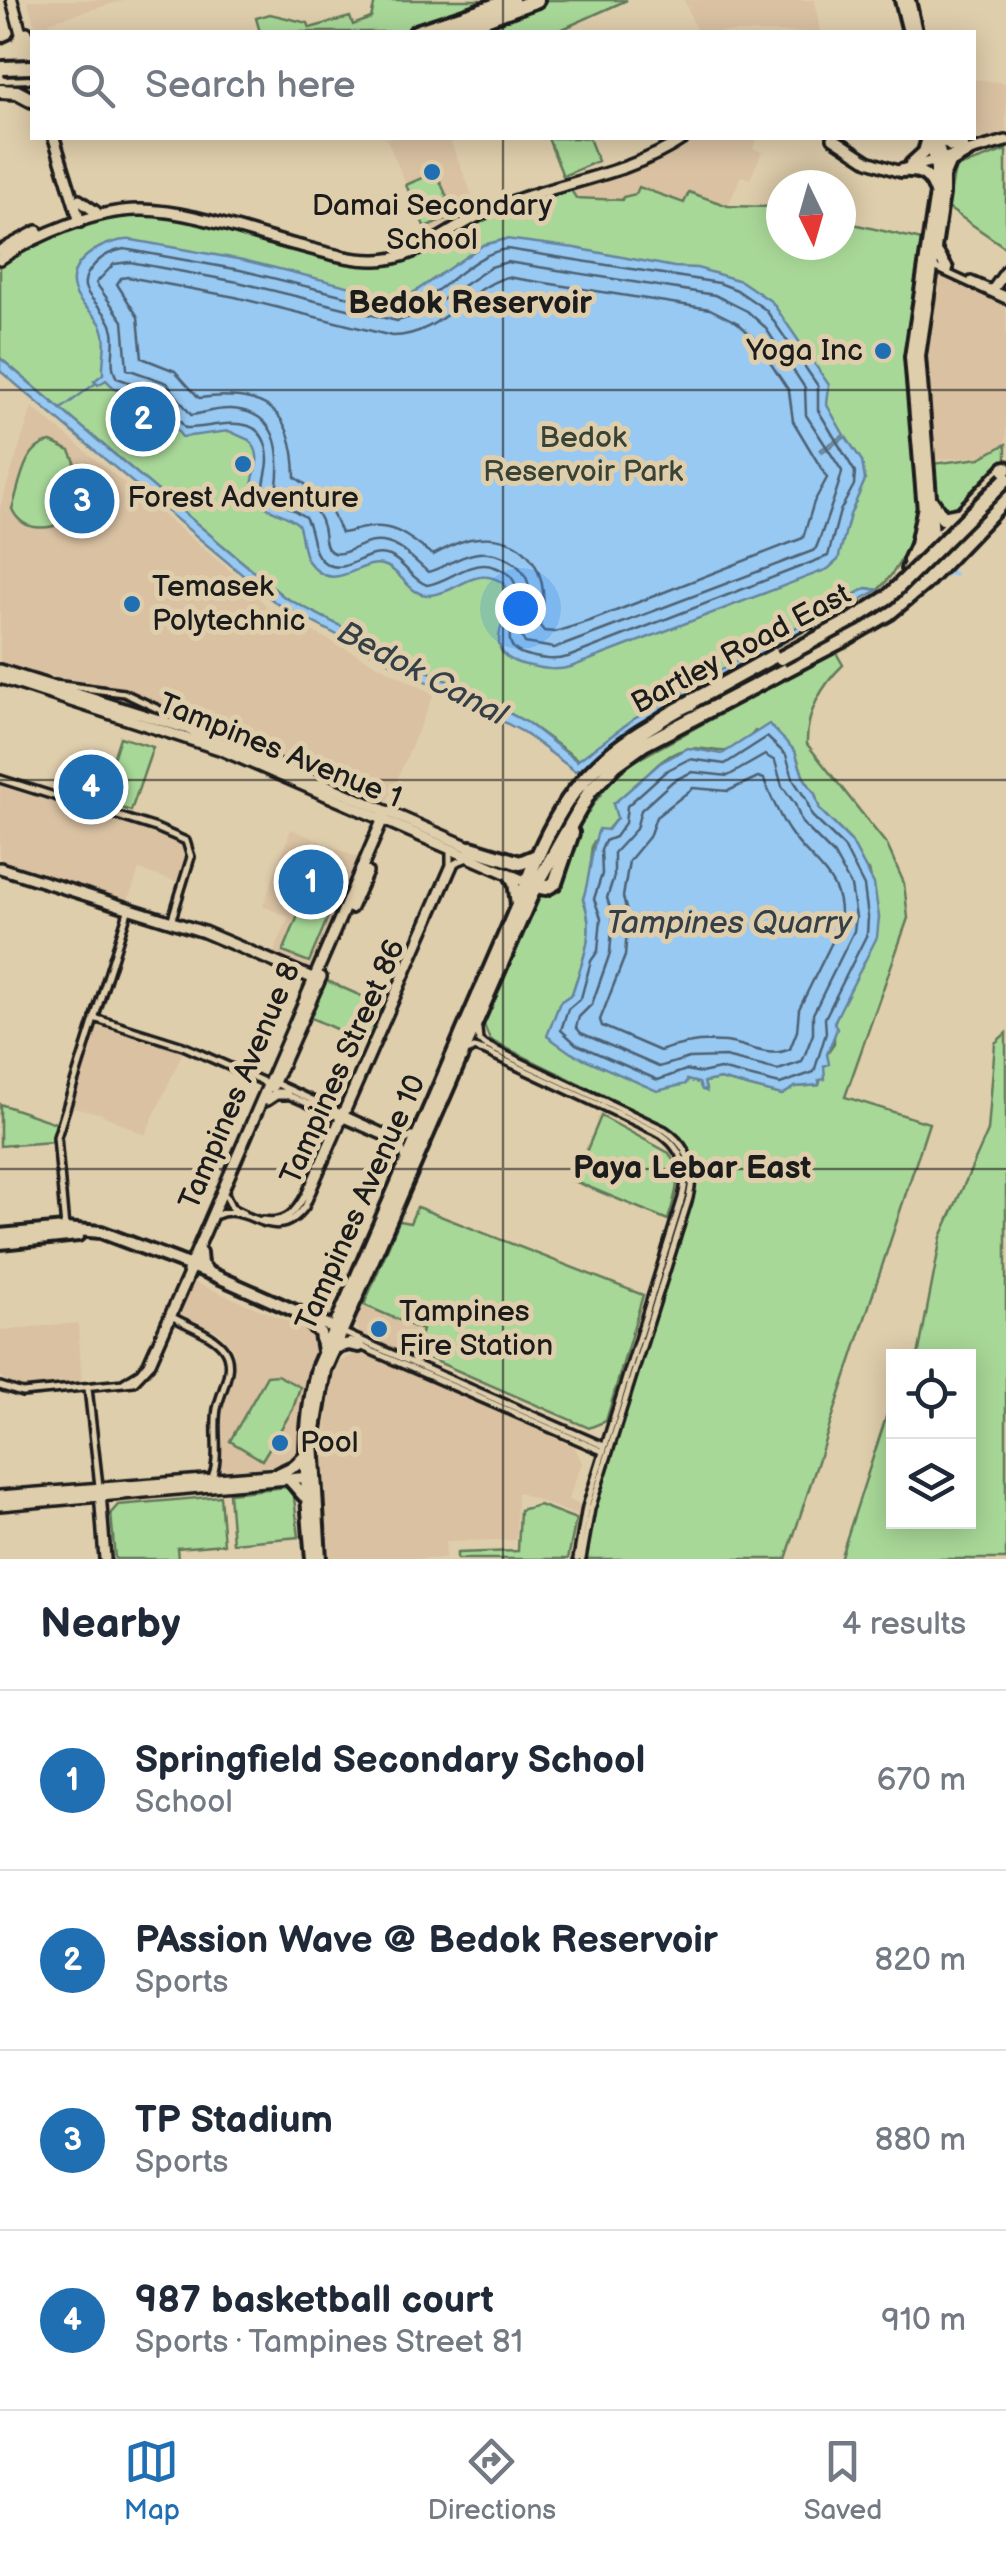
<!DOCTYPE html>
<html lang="en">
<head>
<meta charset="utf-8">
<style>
  :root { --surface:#fff; --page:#f6f6f7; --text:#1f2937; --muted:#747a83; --line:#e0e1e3; --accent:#1f6fb2 }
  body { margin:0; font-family:"Balsamiq Sans",sans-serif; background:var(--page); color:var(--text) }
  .controls { position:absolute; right:30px; bottom:30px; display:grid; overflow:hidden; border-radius:0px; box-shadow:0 5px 25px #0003 }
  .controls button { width:90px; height:90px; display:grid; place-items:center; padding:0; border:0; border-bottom:2px solid var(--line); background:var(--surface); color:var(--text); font:50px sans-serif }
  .compass { position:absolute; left:766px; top:170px; width:90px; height:90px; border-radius:50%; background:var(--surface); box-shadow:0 5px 25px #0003; rotate:175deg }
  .you { position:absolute; left:520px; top:608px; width:35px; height:35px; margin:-25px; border:8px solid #fff; border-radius:50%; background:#1a73e8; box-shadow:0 0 0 15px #1a73e833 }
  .badge { display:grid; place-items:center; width:65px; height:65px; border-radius:50%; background:var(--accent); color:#fff; font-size:32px; font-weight:700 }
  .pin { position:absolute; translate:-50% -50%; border:5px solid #fff; box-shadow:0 2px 10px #0006 }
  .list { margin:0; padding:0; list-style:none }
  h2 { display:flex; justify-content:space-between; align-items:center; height:130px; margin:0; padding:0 40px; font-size:42px }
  h2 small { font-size:32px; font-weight:400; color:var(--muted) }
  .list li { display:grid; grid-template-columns:65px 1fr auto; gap:30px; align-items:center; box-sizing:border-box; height:180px; padding:0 40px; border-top:2px solid var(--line) }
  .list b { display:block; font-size:38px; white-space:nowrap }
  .list p { margin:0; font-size:32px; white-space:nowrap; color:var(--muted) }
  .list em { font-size:32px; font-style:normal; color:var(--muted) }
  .icon { flex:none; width:55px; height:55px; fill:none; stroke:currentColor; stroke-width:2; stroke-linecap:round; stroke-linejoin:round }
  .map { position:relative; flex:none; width:1006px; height:1559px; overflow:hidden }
  .search { position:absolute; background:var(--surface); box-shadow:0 5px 25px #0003; left:30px; right:30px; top:30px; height:110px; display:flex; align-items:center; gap:25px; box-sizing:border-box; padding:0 35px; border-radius:0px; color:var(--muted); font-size:38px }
  .sheet { height:850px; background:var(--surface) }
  nav { display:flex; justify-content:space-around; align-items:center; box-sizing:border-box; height:140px; border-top:2px solid var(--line); background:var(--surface); font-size:28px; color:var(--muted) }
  nav a { display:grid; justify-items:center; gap:5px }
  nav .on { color:var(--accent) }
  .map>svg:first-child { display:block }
  .built { fill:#d9c1a2 }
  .green { fill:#a8d898; stroke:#627a5a; stroke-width:2.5; fill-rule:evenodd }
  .water { fill:#97c9f3; stroke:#66849d; stroke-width:2.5 }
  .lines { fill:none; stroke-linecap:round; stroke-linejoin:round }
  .shore { stroke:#4d6172; stroke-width:2.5 }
  .stream { stroke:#66849d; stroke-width:2.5 }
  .canal { stroke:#97c9f3; stroke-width:5 }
  .street-casing { stroke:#1c1c1c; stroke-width:12 }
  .secondary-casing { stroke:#1c1c1c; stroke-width:16 }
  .primary-casing { stroke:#1c1c1c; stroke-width:18 }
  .highway-casing { stroke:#1c1c1c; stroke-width:20 }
  .street { stroke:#dfceac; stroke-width:5 }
  .secondary { stroke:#dfceac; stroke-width:9 }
  .primary { stroke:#dfceac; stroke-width:10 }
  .highway { stroke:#dfceac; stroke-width:12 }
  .highway-bridge-casing { stroke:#1c1c1c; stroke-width:20; stroke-linecap:butt }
  .highway-bridge { stroke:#dfceac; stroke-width:12 }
  .grid { fill:none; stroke:#1c1c1c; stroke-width:2.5; stroke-opacity:0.55 }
  .poi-dot { fill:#1f6fb2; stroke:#dfceac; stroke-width:4 }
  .labels { text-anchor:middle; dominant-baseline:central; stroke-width:10; stroke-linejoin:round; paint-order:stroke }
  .poi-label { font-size:30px; fill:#1c1c1c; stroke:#dfceac; text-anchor:start }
  .park-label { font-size:30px; fill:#384235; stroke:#dfceac }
  .street-label { font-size:30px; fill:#1c1c1c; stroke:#dfceac }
  .neighbourhood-label { font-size:32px; font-weight:bold; fill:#1c1c1c; stroke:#dfceac }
  .water-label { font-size:32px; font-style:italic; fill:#353f47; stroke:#dfceac }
</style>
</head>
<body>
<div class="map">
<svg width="1006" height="1559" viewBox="0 0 1006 1559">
  <rect width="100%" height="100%" fill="#dfceac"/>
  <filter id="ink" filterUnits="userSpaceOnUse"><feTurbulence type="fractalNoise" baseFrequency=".01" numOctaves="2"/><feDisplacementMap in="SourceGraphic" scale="20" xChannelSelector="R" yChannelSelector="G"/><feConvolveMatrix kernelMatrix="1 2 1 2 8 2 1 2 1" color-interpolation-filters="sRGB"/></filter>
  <g filter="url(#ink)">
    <path class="built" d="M27 0H125L49 22 52 32H37Z
      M684 0H815L820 30 819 32H697Z
      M974 79 1006 83V133L956 144 945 138H974Z
      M386 138H449L477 207 428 234Z
      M688 138H757L753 148 762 152 750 179 741 176 728 206 690 192 685 204 640 187 636 194 623 200 573 196 569 187Z
      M939 273 1006 304V443L982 456 934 460 925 349Z
      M32 407 250 587 269 609 434 694 386 805 232 738 0 664V507Z
      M0 786 175 841 182 847 185 855 178 882 139 870 127 904 0 864Z
      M291 829 361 859 313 966 305 968 273 955 289 917 263 906Z
      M97 1026 183 1052 145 1135 99 1113 71 1107Z
      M194 1282 314 1332 315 1345 298 1414 297 1456 287 1464 227 1470 222 1467V1412L234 1373V1351L220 1333 179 1313Z
      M360 1306 421 1331 410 1356 360 1334 354 1319Z
      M78 1323 82 1382 26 1388 12 1385 0 1376V1330Z
      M356 1354 381 1360 575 1447 582 1463 568 1500 582 1505 578 1516 517 1492 516 1540 446 1541 445 1559H330L322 1463 334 1364Z"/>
    <path class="green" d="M379 0H509L413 32H260L256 18 270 14 308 23 310 28 350 17 353 25 371 18 375 1Z
      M543 0H627L556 32H456Z
      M548 138H589L598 161 563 176Z
      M1006 150V248L948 208 954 173 958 167Z
      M436 172 455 215 425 228 406 185Z
      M569 187 576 198 622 200 623 197 636 194 639 187 684 203 689 192 728 206 781 207V245H841V221L926 241C921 278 908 316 908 355 907 434 943 528 878 590L866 588 635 719 580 761 528 723 284 597 0 358V261L52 233 125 211 158 213 345 259 380 262 508 206Z
      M51 442 70 451 75 462 54 526C36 530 20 527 12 509 20 485 23 446 51 442Z
      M1006 444V458L954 513 949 515 936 508 932 464 980 458Z
      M835 651 843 665C821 686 806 714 807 744L887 845 904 883 908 918 845 1097 929 1123 786 1559H585L594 1509 692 1199C699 1169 693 1144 667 1126L490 1040 484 1025 540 897 555 890 582 819 619 770ZM755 731 795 751 803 776 815 794 820 810 851 841 865 868 869 870 879 917 834 1023V1044L827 1054 819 1085 795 1087 782 1095 720 1079 704 1082 706 1090 699 1083 548 1036 560 1002 572 994C582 961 597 933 583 899 586 890 591 879 592 870 593 862 590 854 592 846 595 836 601 837 607 830 632 804 645 760 686 749 711 743 728 767 755 731Z
      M120 737 153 747 131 811 99 801Z
      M302 906 328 917 309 962 283 952Z
      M325 980 384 1006 367 1043 309 1017Z
      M1006 1033V1559H840L887 1414 893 1413 894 1522H968V1356H918L941 1237 988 1131 995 1043Z
      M0 1104 56 1123 52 1142 0 1146Z
      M601 1116 669 1153C684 1176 675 1196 668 1220L574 1181Z
      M417 1207 643 1295 606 1421 589 1428 415 1352 422 1330 364 1305 399 1221 410 1223Z
      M277 1375 300 1387 293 1409 262 1460 230 1441 267 1376Z
      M287 1487 294 1498 299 1537 233 1543 229 1493Z
      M220 1496 224 1544 177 1548 178 1559H115L111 1513 118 1505Z
      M539 1505 576 1519 568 1559H457V1553L518 1551 520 1510Z"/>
    <path class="water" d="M132 240 243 260 395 298 413 293 483 245 506 239 575 248 674 267 697 268 741 281 772 302 829 385 827 405 844 435 820 450 822 452 846 437 862 461 865 480 850 515 838 560 828 569 571 667C556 671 545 669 531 666 467 655 522 612 503 583 474 564 459 593 430 595 409 596 403 573 386 566 360 555 336 599 308 561 301 550 303 535 298 524 286 513 263 511 255 496 245 477 269 461 249 440L229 431 182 437 154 401 116 390 106 380 98 385 94 381 103 374C102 359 108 341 102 327 96 313 78 305 74 289 65 260 108 238 132 240Z
      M0 358 284 597 528 723 577 761 634 719 866 588 878 590 638 724 617 738 581 769 575 771 523 732 276 603 0 371Z
      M769 724 795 751 803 776 815 794 820 810 851 841 874 884 879 917 877 937 834 1022 837 1029 827 1054 829 1064 824 1066 825 1079 819 1080V1085L795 1087 782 1095 720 1079 704 1082 706 1091 702 1090 699 1083 687 1080 686 1084 657 1091 571 1053 547 1036 560 1002 572 994C582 961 597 933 583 899 591 874 590 852 599 829L608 830 617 818 613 804 660 763 688 748 722 754Z"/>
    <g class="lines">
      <path class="shore" d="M124 249 240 270 394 308C438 306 464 255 507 249L719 283 737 290 766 310 818 386V410L855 472 854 485 840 511 828 556 568 657C554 661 543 659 530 656 482 647 538 597 507 573 500 569 493 565 485 565 465 564 447 582 427 585 412 580 405 563 390 556 366 547 350 574 329 565 309 556 315 533 305 517L264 492C263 481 268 471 268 460 266 405 215 429 185 428L159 393 117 378C108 364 116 347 113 331 107 301 65 294 96 263 104 255 112 251 124 249Z
        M130 262 238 282 397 321 423 313 491 267 507 262 715 295 747 311 765 327 805 388 806 415 842 471C842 477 819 542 815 550L564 645 554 648 525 643 520 634C530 609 539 579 511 561 500 554 487 551 473 554 457 557 444 568 428 572 411 558 398 540 374 542 360 542 340 561 329 550 324 545 325 534 323 527 317 502 297 497 277 486 281 450 278 412 231 409 218 408 204 413 191 415L167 383 127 369 123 321 96 283 114 264Z
        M128 277 235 297 392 336C440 336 465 290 507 277L710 309 738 323 753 337 789 391 793 421 827 478 814 502 803 538 590 621 555 632 544 631 540 626C552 581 533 533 478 538 461 539 448 548 433 555 410 539 395 522 365 528 356 529 349 533 341 533L326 499 295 477C294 408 264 390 199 398L175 371 142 358 138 317 117 284 121 278Z
        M767 737 786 755 794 781 806 799 812 816 844 847 864 886 868 917 867 934 825 1018 826 1033 814 1072 780 1084 720 1069 701 1073 686 1070 658 1080 576 1044 561 1030 568 1009 581 998 591 961 598 951 601 918 594 899 602 874 601 850 605 841 615 837 625 823 627 806 666 771 689 759 725 764Z
        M765 755 775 761 782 786 795 804 802 823 834 855 851 886 856 917 854 931 813 1014V1034L802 1062 778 1070 725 1057 689 1058 659 1067 581 1033 576 1027 579 1017 592 1004 610 953 613 917 607 898 614 876V853L636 829 641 810 673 781 692 772 728 776Z
        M758 777 764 779C768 791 782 821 789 831 811 865 847 876 839 928L799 1009 797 1031 790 1049C768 1059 749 1045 726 1042 703 1040 681 1043 660 1051L602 1026 600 1020 625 956 628 916 623 897 629 861 649 837 656 817 693 788 728 791Z"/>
      <path class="stream" d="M61 409 96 383"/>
      <path class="canal" d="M943 576 948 572 954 574
        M905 606 914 602"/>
      <defs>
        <path id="street" d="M934 267 1006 300
          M971 280 1006 295
          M991 289 1006 268
          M994 291 1006 275
          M54 684 124 693 218 737
          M0 779 156 828 186 841 191 857 171 922
          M94 1018 183 1046 262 1081 268 1087
          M478 1029 479 1041 485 1045 665 1130C690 1147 696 1170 689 1198L591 1509 582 1559
          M469 1051 474 1048 484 1051 661 1134C684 1150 689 1172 682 1198L586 1507 577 1559
          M275 1083 398 1139 406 1140 415 1134
          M288 1095 396 1142 402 1148 405 1160
          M226 1196 232 1208 243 1213
          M217 1215C249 1201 273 1249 305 1207L455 863 468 858
          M263 1220C286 1224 296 1212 306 1193L450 865V852
          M65 1229 57 1137 129 908
          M171 1316C187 1326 213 1333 224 1349 236 1367 221 1390 217 1409 213 1430 221 1461 211 1479
          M344 1333 604 1446
          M360 1346 602 1451
          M124 1382 140 1372 147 1363 188 1271
          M0 1386 22 1393 134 1382 152 1363 192 1272
          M88 1388 99 1486"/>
        <path id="secondary" d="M12 0 29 63
          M27 32 32 52
          M54 138 80 222
          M833 138 868 161 897 171 1006 141
          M79 200 96 212
          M0 251 37 231
          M0 259C36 235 99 208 143 210 192 211 244 232 292 244 318 250 346 260 374 260 413 261 444 233 478 216 543 183 623 180 684 138
          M0 670 188 729 314 780 476 850
          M0 678 222 750 529 883
          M0 868 204 932 317 980
          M351 908 367 872
          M272 1087 321 977
          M267 1100 276 1094H286
          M188 1271 385 814
          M100 1492 105 1559
          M0 1496 281 1474
          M0 1505 310 1477"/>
        <path id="primary" d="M901 0 909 32
          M909 0 916 32
          M929 138 936 168V193L911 357 927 546 930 551
          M941 138 951 146 963 148
          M911 164 924 152 928 138
          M901 171C917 170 928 172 934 188
          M944 175 949 163 968 152
          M936 251 947 269
          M928 577 934 559V548L919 356 943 194V166L936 138
          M509 874 514 882 517 904
          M0 1235 65 1229 101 1232 207 1272 336 1329
          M0 1243 78 1235
          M200 1253 201 1264 207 1271
          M312 1325 320 1333 323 1351
          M334 1348 349 1344 359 1346
          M278 1474 295 1466 304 1457
          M289 1479 304 1496
          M312 1559C306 1494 300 1432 317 1368L527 882
          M320 1559 313 1441 325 1370 536 886"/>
        <path id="highway" d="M416 32 512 0
          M450 32 537 0
          M0 52 19 54 32 64
          M2 52 17 45 22 37
          M0 77 32 76
          M0 91 17 92 32 100
          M931 501 943 518 958 515
          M910 561 917 545 924 511
          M908 569 1006 468
          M685 705 810 636
          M471 848 520 863 539 855
          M527 882C554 810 584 765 651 726 664 718 678 708 692 703
          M536 886 590 791 615 765 644 744 843 640 889 613 924 584 1006 498
          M536 886 546 888 555 883 572 833"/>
      </defs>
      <use href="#street" class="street-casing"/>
      <use href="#secondary" class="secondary-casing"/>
      <use href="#primary" class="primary-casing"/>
      <use href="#highway" class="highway-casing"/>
      <use href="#street" class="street"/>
      <use href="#secondary" class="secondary"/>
      <use href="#primary" class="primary"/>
      <use href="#highway" class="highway"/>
      <defs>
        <path id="highway-bridge" d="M3 68 32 67
          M781 658 854 619 888 597 1006 479"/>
      </defs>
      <use href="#highway-bridge" class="highway-bridge-casing"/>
      <use href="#highway-bridge" class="highway-bridge"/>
    </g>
  </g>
  <path class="grid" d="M503 0V32M503 138V1559M0 390H1006M0 780H1006M0 1169H1006"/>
  <g class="poi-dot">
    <circle cx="432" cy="172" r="10"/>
    <circle cx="883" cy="351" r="10"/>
    <circle cx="243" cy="464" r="10"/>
    <circle cx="132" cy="604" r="10"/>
    <circle cx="379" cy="1329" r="10"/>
    <circle cx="280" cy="1443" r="10"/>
  </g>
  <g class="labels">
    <g class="poi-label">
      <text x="432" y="206" text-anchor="middle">Damai Secondary<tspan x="432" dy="34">School</tspan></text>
      <text x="863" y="351" text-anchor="end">Yoga Inc</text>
      <text x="243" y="498" text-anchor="middle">Forest Adventure</text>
      <text x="152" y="587">Temasek<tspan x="152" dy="34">Polytechnic</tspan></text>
      <text x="399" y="1312">Tampines<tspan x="399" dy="34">Fire Station</tspan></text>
      <text x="300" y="1443">Pool</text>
    </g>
    <g class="park-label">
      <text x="583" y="438">Bedok<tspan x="583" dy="34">Reservoir Park</tspan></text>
    </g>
    <g class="street-label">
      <text transform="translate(741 649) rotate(-28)">Bartley Road East</text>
      <text transform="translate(280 751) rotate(22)">Tampines Avenue 1</text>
      <text transform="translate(343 1062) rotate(-66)">Tampines Street 86</text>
      <text transform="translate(240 1086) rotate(-67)">Tampines Avenue 8</text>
      <text transform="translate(361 1203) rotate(-66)">Tampines Avenue 10</text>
    </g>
    <g class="neighbourhood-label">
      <text x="470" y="303">Bedok Reservoir</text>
      <text x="692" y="1168">Paya Lebar East</text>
    </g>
    <g class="water-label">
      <text transform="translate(422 674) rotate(28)">Bedok Canal</text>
      <text x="729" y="923">Tampines Quarry</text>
    </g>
  </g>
</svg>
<div class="controls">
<button><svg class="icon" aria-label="locate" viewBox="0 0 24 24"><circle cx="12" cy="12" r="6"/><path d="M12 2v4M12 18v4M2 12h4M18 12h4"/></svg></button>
<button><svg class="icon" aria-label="layers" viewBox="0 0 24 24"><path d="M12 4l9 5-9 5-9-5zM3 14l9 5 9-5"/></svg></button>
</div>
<svg class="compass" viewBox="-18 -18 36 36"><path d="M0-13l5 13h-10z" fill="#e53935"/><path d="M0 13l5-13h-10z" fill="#747a83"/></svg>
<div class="you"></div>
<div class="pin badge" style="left:311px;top:882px">1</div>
<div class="pin badge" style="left:143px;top:419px">2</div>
<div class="pin badge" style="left:82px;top:501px">3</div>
<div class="pin badge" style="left:91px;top:787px">4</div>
<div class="search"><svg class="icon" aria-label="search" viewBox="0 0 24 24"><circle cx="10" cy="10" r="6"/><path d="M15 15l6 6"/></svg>Search here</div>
</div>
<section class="sheet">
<h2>Nearby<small>4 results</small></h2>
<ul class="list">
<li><span class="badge">1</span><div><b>Springfield Secondary School</b><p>School</p></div><em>670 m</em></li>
<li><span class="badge">2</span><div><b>PAssion Wave @ Bedok Reservoir</b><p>Sports</p></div><em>820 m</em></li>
<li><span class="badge">3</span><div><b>TP Stadium</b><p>Sports</p></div><em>880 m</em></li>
<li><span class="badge">4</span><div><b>987 basketball court</b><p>Sports · Tampines Street 81</p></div><em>910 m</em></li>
</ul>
</section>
<nav>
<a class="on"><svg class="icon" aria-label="map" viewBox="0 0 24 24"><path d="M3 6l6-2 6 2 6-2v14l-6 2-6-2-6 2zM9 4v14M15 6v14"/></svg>Map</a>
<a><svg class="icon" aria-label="directions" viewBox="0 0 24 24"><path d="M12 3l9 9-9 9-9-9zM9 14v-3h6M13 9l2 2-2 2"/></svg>Directions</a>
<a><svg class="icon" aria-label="saved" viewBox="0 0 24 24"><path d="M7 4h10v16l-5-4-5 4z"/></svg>Saved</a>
</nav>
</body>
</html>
